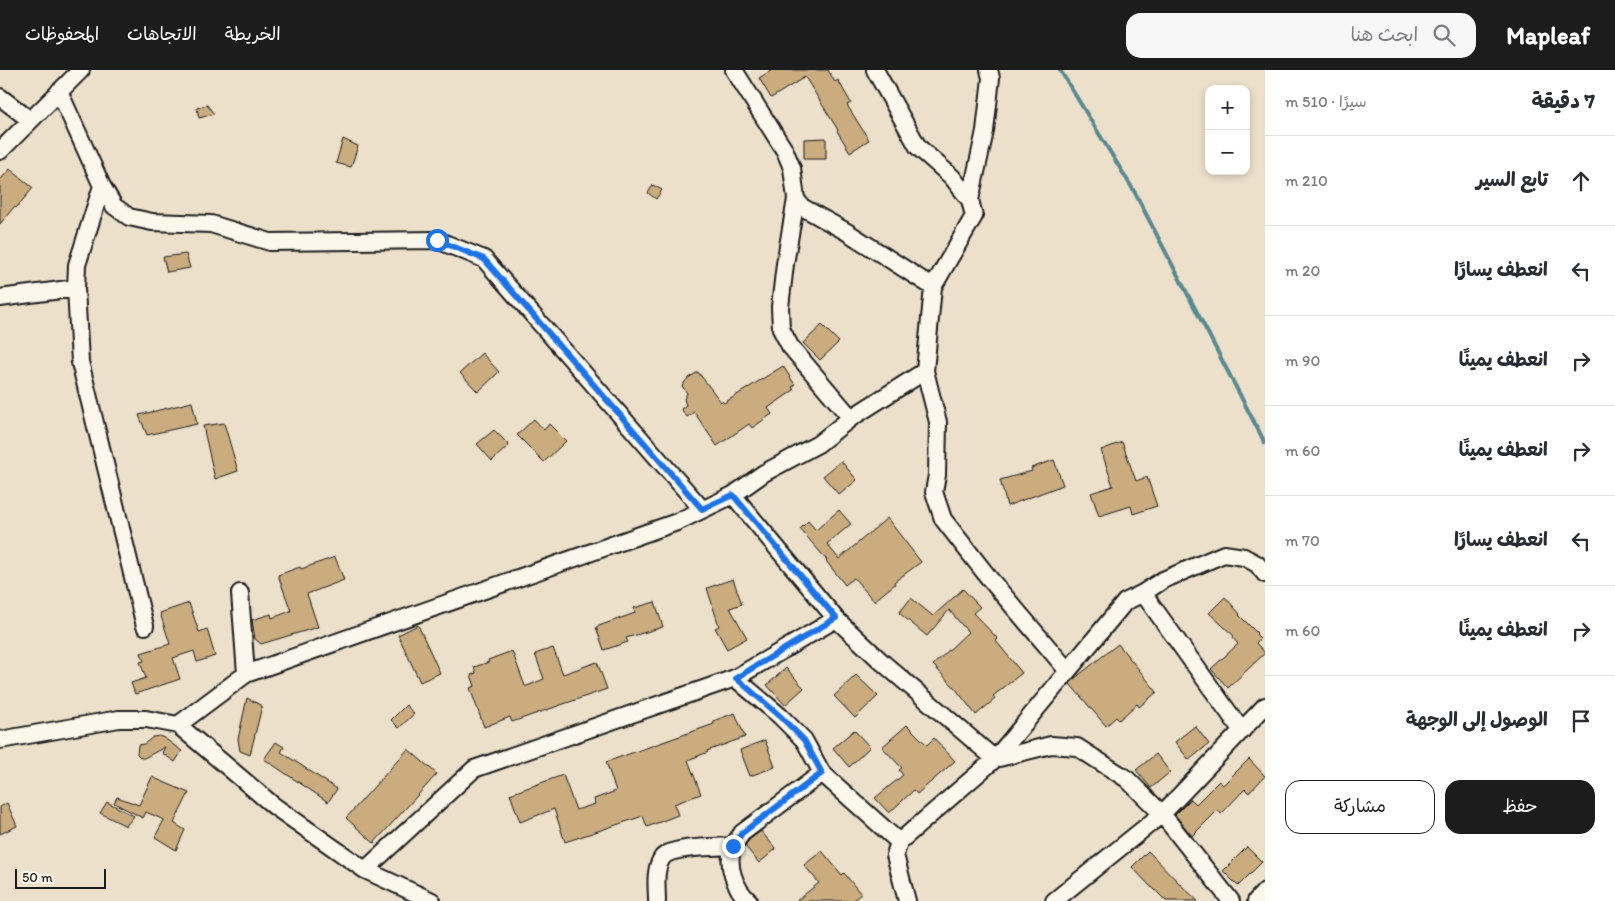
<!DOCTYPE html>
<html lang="ar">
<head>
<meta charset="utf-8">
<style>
  :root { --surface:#fff; --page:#f7f7f7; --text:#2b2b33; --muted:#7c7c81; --line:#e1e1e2; --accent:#1c1c1c }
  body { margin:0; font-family:Itim,"Playpen Sans Arabic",sans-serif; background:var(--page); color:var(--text); direction:rtl }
  .controls { position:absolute; right:15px; top:15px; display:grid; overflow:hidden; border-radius:10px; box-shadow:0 2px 8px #0003 }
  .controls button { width:45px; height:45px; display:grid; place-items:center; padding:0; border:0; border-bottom:1px solid var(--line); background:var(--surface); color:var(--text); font:25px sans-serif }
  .scale { position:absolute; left:15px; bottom:12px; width:91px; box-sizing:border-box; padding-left:5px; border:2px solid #1c1c1c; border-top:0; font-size:14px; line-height:18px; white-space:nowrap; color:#1c1c1c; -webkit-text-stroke:4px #fbf7ec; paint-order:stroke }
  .stop { position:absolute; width:15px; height:15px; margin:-11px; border:4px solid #1a73e8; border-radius:50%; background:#fff }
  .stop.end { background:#1a73e8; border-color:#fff; box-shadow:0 1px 5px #0008 }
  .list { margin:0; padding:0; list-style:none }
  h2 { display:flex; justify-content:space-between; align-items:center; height:65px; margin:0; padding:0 20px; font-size:21px }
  h2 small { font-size:16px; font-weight:400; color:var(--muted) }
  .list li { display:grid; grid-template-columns:32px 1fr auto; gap:15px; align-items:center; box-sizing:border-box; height:90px; padding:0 20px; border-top:1px solid var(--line) }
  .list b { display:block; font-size:19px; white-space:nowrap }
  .list em { font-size:16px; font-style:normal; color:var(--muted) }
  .actions { display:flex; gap:10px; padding:15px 20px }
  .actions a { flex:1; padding:11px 0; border:1px solid var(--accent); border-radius:15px; text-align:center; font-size:18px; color:var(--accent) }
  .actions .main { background:var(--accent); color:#fff }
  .icon { flex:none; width:28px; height:28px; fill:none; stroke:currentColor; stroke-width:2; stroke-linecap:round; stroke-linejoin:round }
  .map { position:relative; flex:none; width:1265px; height:831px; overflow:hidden; direction:ltr }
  header { display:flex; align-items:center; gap:30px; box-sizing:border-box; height:70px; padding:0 25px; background:var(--accent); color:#fff }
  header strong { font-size:24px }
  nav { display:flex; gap:28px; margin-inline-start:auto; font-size:18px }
  .search { width:350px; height:45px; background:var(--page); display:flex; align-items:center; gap:12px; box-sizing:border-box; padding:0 18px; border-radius:15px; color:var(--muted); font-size:19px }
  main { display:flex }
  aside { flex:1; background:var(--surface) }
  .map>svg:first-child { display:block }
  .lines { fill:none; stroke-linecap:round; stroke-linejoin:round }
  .stream { stroke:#598990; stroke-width:4 }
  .building { fill:#caac7f; stroke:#1c1c1c }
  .minor-casing { stroke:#1c1c1c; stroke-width:20 }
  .minor { stroke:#fbf7ec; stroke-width:16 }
  .route { stroke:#1a73e8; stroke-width:6 }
</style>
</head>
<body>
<header>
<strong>Mapleaf</strong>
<div class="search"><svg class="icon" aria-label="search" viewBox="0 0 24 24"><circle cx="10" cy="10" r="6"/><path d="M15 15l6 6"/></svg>ابحث هنا</div>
<nav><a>الخريطة</a><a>الاتجاهات</a><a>المحفوظات</a></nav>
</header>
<main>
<aside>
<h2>7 دقيقة<small>سيرًا · 510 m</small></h2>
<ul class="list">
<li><svg class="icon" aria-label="ahead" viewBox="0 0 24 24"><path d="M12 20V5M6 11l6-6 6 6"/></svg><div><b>تابع السير</b></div><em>210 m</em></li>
<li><svg class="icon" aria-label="left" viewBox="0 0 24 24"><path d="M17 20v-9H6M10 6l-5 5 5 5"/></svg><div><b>انعطف يسارًا</b></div><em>20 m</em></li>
<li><svg class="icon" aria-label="right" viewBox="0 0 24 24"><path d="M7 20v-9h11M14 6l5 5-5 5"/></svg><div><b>انعطف يمينًا</b></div><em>90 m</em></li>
<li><svg class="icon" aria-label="right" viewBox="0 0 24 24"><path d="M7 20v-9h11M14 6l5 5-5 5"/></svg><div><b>انعطف يمينًا</b></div><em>60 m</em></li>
<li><svg class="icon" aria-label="left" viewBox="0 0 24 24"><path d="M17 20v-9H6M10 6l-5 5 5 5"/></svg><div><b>انعطف يسارًا</b></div><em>70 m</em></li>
<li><svg class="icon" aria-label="right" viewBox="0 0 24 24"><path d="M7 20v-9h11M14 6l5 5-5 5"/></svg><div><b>انعطف يمينًا</b></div><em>60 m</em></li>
<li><svg class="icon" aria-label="arrive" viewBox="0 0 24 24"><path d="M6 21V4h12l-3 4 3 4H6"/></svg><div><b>الوصول إلى الوجهة</b></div></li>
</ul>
<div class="actions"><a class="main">حفظ</a><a>مشاركة</a></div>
</aside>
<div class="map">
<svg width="1265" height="831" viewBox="0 0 1265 831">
  <rect width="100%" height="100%" fill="#ece0cb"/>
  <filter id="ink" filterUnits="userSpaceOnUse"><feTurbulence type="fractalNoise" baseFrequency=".02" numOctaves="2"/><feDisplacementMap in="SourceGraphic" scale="10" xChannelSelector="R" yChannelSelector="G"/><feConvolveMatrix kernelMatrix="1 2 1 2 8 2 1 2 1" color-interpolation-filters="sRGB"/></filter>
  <g filter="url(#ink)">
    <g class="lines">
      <path class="stream" d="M1060 0 1134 121 1265 373"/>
    </g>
    <path class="building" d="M772 0H828L835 12 838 10 851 33 847 35 869 70 850 82 837 61 838 60 805 7 771 28 759 8Z
      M207 35 214 44 199 48 197 38Z
      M826 68V89H804V69Z
      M343 69 358 76 351 97 336 93Z
      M10 99 33 118 16 138 14 137 0 154V110Z
      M653 115 662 120 656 129 648 123Z
      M186 184 190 198 167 202 163 187Z
      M822 255 839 272 820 290 803 273Z
      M482 283 499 302 478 322 460 303Z
      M783 296 795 315 792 317 794 320 768 338 772 344 752 358 749 354 717 376 694 342 687 347 681 339 686 335 684 329 687 323 682 316 688 308 698 302 721 332 722 331 724 333Z
      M192 332 197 354 147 365 139 345Z
      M534 349 544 360 549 354 566 371 544 392 517 365Z
      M224 353 238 401 215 409 203 356Z
      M494 360 509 375 492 391 477 374Z
      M1122 372 1136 411 1147 407 1157 436 1133 444 1131 436 1099 446 1091 423 1113 416 1101 380Z
      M1054 390 1063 415 1007 436 1000 410 1032 401 1031 398Z
      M841 391 857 410 839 425 823 406Z
      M839 440 851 454 827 474 839 489 887 448 921 492 894 512 895 514 874 531 854 508 845 515 826 491 827 490 800 459 808 451 816 460Z
      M335 487 344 510 307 524 318 557 261 574 255 569 252 550 271 544 272 548 291 541 278 505 300 497 301 499Z
      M733 509 742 534 730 538 747 568 727 579 715 558 719 556 707 518Z
      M963 519 980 537 973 543 998 569 996 571 1022 603 993 626 995 629 976 645 955 618 933 595 968 562 949 540 927 566 899 543 911 528 933 546Z
      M1225 527 1240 544 1239 545 1257 563 1256 564 1260 568 1256 573 1265 583 1228 618 1211 599 1238 574 1233 568 1234 566 1209 543Z
      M655 532 663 557 626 568 628 572 604 580 596 557 635 543 634 538Z
      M189 533 199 562 207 559 215 586 197 592 194 581 173 588 180 609 135 624 131 613 146 608 140 592 144 591 141 583 170 574 160 543Z
      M418 555 440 603 420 612 398 565Z
      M1118 574 1157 622 1139 637 1137 634 1119 650 1116 647 1106 656 1070 614 1075 608Z
      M553 578 563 604 597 592 607 619 512 652 510 647 484 657 470 618 475 616 471 605 476 603 474 597 489 592 488 590 512 581 525 616H527L544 609 535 584Z
      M786 598 804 618 785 635 767 615Z
      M856 605 878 626 855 648 834 626Z
      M247 628 262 636 250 685 240 681 238 669Z
      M406 635 414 644 399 658 391 650Z
      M735 643 745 667 707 681 708 682 688 690 701 724 674 734 678 745 647 757 643 746 565 772 554 739 520 752 510 724 563 705 576 740 595 734 594 729 616 721 606 692 714 654 713 651Z
      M907 655 927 675 934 668 955 691 917 724 914 720 889 743 875 728 903 705 899 700 902 698 882 677Z
      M1195 656 1209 674 1189 690 1175 672Z
      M854 660 870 677 849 697 833 678Z
      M159 666 164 668 182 681 175 692 162 683 165 677 144 688H141L137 684 138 675 144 674 153 667Z
      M765 670 775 697 750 706 740 680Z
      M276 672 284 677 281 682 337 719 328 732 264 689Z
      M408 679 437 704 374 773 346 748Z
      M1156 684 1170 702 1151 718 1136 700Z
      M1249 689 1265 706 1249 723 1245 719 1221 744 1218 740 1192 766 1175 745 1191 729 1196 734 1219 711 1223 715Z
      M152 707 189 723 174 753 185 760 176 780 155 767 164 750 146 742 143 748 114 733 117 727 139 735Z
      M107 732 134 746 126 756 100 743Z
      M7 733 17 756 0 764V737Z
      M761 761 776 779 759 793 745 776 749 770Z
      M1247 777 1262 792 1238 816 1223 801Z
      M822 781 842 805 844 803 861 824 852 831H796L819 813 804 795Z
      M1148 781 1180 814 1198 831H1166L1152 817V818L1132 797Z"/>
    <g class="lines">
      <defs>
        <path id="minor" d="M734 0 785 81 792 98 796 129 802 137 847 162 933 217 925 301 938 352 937 405 934 422 943 449 989 508 1068 601
          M875 0 918 77 952 107 970 130 974 146 933 217
          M59 21 102 116 114 136 129 147 152 152 211 154 270 172 437 170 484 189 702 439
          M0 27 30 50
          M0 81 81 0
          M102 116 77 195 76 218 80 292 145 556
          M796 129 785 194 780 237 781 259 790 276 851 348
          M970 130 985 61 991 8 989 0
          M0 228 76 218
          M733 425 836 549 882 592 995 689 1051 675 1077 677 1127 709 1162 744 1231 831
          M240 523 246 604
          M1143 523 1242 661
          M735 608 780 646 804 670 822 703 742 763C739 768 735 772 733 777 726 795 735 819 749 831
          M178 655 246 604 677 452 733 425 764 403 818 374 851 348 925 301
          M0 670 119 649H146L178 655 274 736 365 800 432 831
          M822 703 899 772
          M365 800 474 699 735 608 836 549
          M657 831C657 818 654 800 662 788 670 776 718 777 733 776
          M907 831 895 785 899 772 995 689 1125 532 1143 523 1163 510 1224 484 1244 487 1257 494 1265 504
          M1054 831 1162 744 1265 636
          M1256 831 1265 821"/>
      </defs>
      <use href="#minor" class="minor-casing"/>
      <use href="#minor" class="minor"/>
    </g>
  </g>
  <g class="lines" filter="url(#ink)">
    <path class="route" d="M437 170 484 189 702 439 733 425 836 548 736 608 780 646 804 670 822 703 742 763 733 776"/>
  </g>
</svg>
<div class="controls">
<button>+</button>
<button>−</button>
</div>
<div class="scale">50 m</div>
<div class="stop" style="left:437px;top:170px"></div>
<div class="stop end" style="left:733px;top:776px"></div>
</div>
</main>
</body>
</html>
